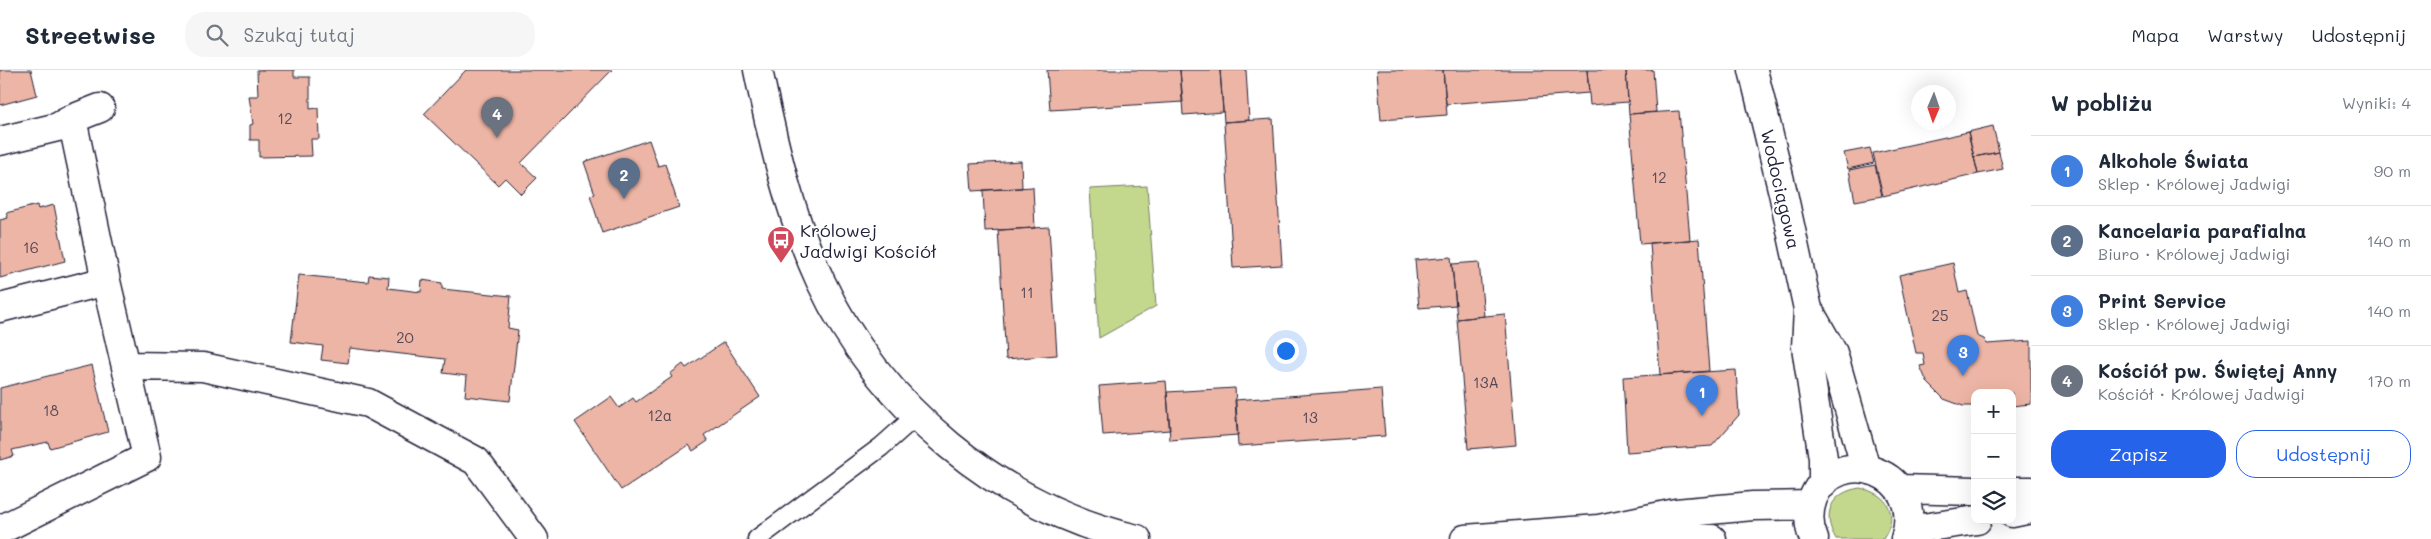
<!DOCTYPE html>
<html lang="pl">
<head>
<meta charset="utf-8">
<style>
  :root { --surface:#fff; --page:#f6f6f7; --text:#1f2937; --muted:#747a83; --line:#e0e1e3; --accent:#2563eb }
  body { margin:0; font-family:Mali,sans-serif; background:var(--page); color:var(--text) }
  .controls { position:absolute; right:15px; bottom:15px; display:grid; overflow:hidden; border-radius:10px; box-shadow:0 5px 20px #0002 }
  .controls button { width:45px; height:45px; display:grid; place-items:center; padding:0; border:0; border-bottom:1px solid var(--line); background:var(--surface); color:var(--text); font:25px sans-serif }
  .compass { position:absolute; left:1911px; top:15px; width:45px; height:45px; border-radius:50%; background:var(--surface); box-shadow:0 5px 20px #0002; rotate:182deg }
  .you { position:absolute; left:1285px; top:280px; width:18px; height:18px; margin:-12px; border:4px solid #fff; border-radius:50%; background:#1a73e8; box-shadow:0 0 0 8px #1a73e833 }
  .badge { display:grid; place-items:center; width:32px; height:32px; border-radius:50%; background:var(--accent); color:#fff; font-size:16px; font-weight:700 }
  .pin { position:absolute; translate:-50% -41px; filter:drop-shadow(0 1px 2px #0008) }
  .pin::after { content:''; position:absolute; top:26px; width:18px; height:15px; background:inherit; clip-path:polygon(0 0,100% 0,50% 100%) }
  .list { margin:0; padding:0; list-style:none }
  h2 { display:flex; justify-content:space-between; align-items:center; height:65px; margin:0; padding:0 20px; font-size:21px }
  h2 small { font-size:16px; font-weight:400; color:var(--muted) }
  .list li { display:grid; grid-template-columns:32px 1fr auto; gap:15px; align-items:center; box-sizing:border-box; height:70px; padding:0 20px; border-top:1px solid var(--line) }
  .list b { display:block; font-size:19px; white-space:nowrap }
  .list p { margin:0; font-size:16px; white-space:nowrap; color:var(--muted) }
  .list em { font-size:16px; font-style:normal; color:var(--muted) }
  .actions { display:flex; gap:10px; padding:15px 20px }
  .actions a { flex:1; padding:11px 0; border:1px solid var(--accent); border-radius:20px; text-align:center; font-size:18px; color:var(--accent) }
  .actions .main { background:var(--accent); color:#fff }
  .icon { flex:none; width:28px; height:28px; fill:none; stroke:currentColor; stroke-width:2; stroke-linecap:round; stroke-linejoin:round }
  .map { position:relative; flex:none; width:2031px; height:469px; overflow:hidden }
  header { display:flex; align-items:center; gap:30px; box-sizing:border-box; height:70px; padding:0 25px; background:var(--surface); border-bottom:1px solid var(--line) }
  header strong { font-size:24px }
  nav { display:flex; gap:28px; margin-inline-start:auto; font-size:18px }
  .search { width:350px; height:45px; background:var(--page); display:flex; align-items:center; gap:12px; box-sizing:border-box; padding:0 18px; border-radius:20px; color:var(--muted); font-size:19px }
  main { display:flex }
  aside { flex:1; background:var(--surface) }
  .map>svg:first-child { display:block }
  .green { fill:#c4d88d; stroke:#737d64 }
  .building { fill:#edb5a5; stroke:#22223b }
  .lines { fill:none; stroke-linecap:round; stroke-linejoin:round }
  .lane-casing { stroke:#22223b; stroke-width:21 }
  .street-casing { stroke:#22223b; stroke-width:31 }
  .lane { stroke:#fff; stroke-width:18 }
  .street { stroke:#fff; stroke-width:28 }
  .labels { text-anchor:middle; dominant-baseline:central; stroke-width:4; stroke-linejoin:round; paint-order:stroke }
  .number-label { font-size:15px; fill:#554756 }
  .street-label { font-size:18px; fill:#22223b; stroke:#fff }
  .poi-label { font-size:18px; fill:#22223b; stroke:#fff; text-anchor:start }
</style>
</head>
<body>
<header>
<strong>Streetwise</strong>
<div class="search"><svg class="icon" aria-label="search" viewBox="0 0 24 24"><circle cx="10" cy="10" r="6"/><path d="M15 15l6 6"/></svg>Szukaj tutaj</div>
<nav><a>Mapa</a><a>Warstwy</a><a>Udostępnij</a></nav>
</header>
<main>
<div class="map">
<svg width="2031" height="469" viewBox="0 0 2031 469">
  <rect width="100%" height="100%" fill="#fff"/>
  <filter id="ink" filterUnits="userSpaceOnUse"><feTurbulence type="fractalNoise" baseFrequency=".02" numOctaves="2"/><feDisplacementMap in="SourceGraphic" scale="10" xChannelSelector="R" yChannelSelector="G"/><feConvolveMatrix kernelMatrix="1 2 1 2 8 2 1 2 1" color-interpolation-filters="sRGB"/></filter>
  <g filter="url(#ink)">
    <path class="green" d="M1147 116 1156 236 1099 268 1090 119Z
      M1860 418C1888 424 1900 444 1883 469H1836C1821 444 1831 422 1860 418Z"/>
    <path class="building" d="M0 0H31L37 25 0 35Z
      M257 0H294V7H310V39L318 38 319 69H311L312 86 259 87V70H250V55L253 54 249 26H258Z
      M466 0H612L521 93 537 108 521 124 505 108 498 115 424 44Z
      M1047 0H1180L1183 32 1050 40Z
      M1180 0H1220L1223 42 1183 45Z
      M1220 0H1246L1249 50 1224 52Z
      M1377 0H1443L1447 45 1381 50Z
      M1443 0H1587L1589 23 1446 34Z
      M1587 0H1626L1628 32 1590 35Z
      M1626 0H1653L1656 42 1629 44Z
      M1679 41 1690 170 1640 174 1629 44Z
      M1273 49 1282 195 1233 198 1224 52Z
      M1993 56 1999 82 1974 87 1968 62Z
      M1968 62 1978 104 1883 126 1873 83Z
      M649 70 658 96 665 94 679 137 602 163 590 125 595 124 584 92Z
      M1870 78 1874 93 1848 99 1844 83Z
      M1999 82 2003 99 1978 104 1974 87Z
      M1021 91 1022 118 972 121 970 94Z
      M1875 95 1882 126 1855 131 1849 100Z
      M1033 117 1035 158 985 161 983 120Z
      M37 135 38 139 54 135 65 191 0 208V150L8 148 6 143Z
      M1049 157 1057 285 1006 289 998 160Z
      M1699 169 1709 301 1660 305 1650 173Z
      M1451 187 1456 235 1419 238 1415 190Z
      M1479 192 1484 246 1457 249 1452 194Z
      M1953 193 1959 223 1967 221 1977 266 1984 269 1987 274 2031 271V334L2012 336V323H1975V336H1963L1944 329 1927 312 1920 296 1925 295 1923 283H1916L1899 205Z
      M299 205 368 212 369 205 389 207 388 218 421 222 422 210 442 213V219L511 226 508 258 518 260 510 331 465 326 467 306 443 303 445 289 350 278 348 293 321 290 323 276 291 272Z
      M1505 244 1516 375 1468 379 1457 249Z
      M724 272 760 327 704 365 708 371 693 381 689 375 621 420 575 352 611 327 619 338 633 328 636 332 672 307 670 304 683 294 686 298Z
      M92 295 108 362 50 378 48 372 12 380 14 386 0 390V318Z
      M1736 300 1739 345 1712 376 1627 382 1623 307Z
      M1166 311 1170 360 1103 365 1099 316Z
      M1235 318 1238 365 1170 370 1167 322Z
      M1381 319 1385 366 1238 376 1235 330Z"/>
    <g class="lines">
      <defs>
        <path id="lane" d="M757 469 881 377 917 345"/>
        <path id="street" d="M758 0C773 72 789 143 820 210 879 337 1001 438 1137 469
          M1753 0 1783 123 1808 239 1806 277 1823 388V414
          M0 71 58 57 72 49 100 38
          M0 238 106 211 72 49
          M1808 239 1833 283 1866 399
          M126 296 203 297 368 333 476 391 534 469
          M1900 419 1975 421
          M2012 421H2031
          M2012 443 2031 439
          M0 460 147 387 106 211
          M1908 460 1977 450
          M1623 462 1676 468 1712 469
          M1465 469 1599 459 1676 443 1753 436 1811 435
          M1814 469C1808 456 1808 442 1813 428 1837 372 1927 401 1905 469"/>
      </defs>
      <use href="#lane" class="lane-casing"/>
      <use href="#street" class="street-casing"/>
      <use href="#lane" class="lane"/>
      <use href="#street" class="street"/>
    </g>
  </g>
  <defs>
    <symbol id="bus-pin" viewBox="-11 -11 22 30"><path d="M0 17L-7.5 6A9.5 9.5 0 1 1 7.5 6Z" fill="#d1495b" stroke="#fff"/><path d="M-5-6H5V4H4V6H2V4H-2V6H-4V4H-5ZM-3.5-4V0h7V-4ZM-3.5 1.2v1.5H-2V1.2ZM2 1.2v1.5H3.5V1.2Z" fill="#fff"/></symbol>
  </defs>
  <g fill-rule="evenodd">
    <use href="#bus-pin" x="765" y="154" width="32" height="43"/>
  </g>
  <g class="labels">
    <g class="number-label">
      <text x="285" y="48">12</text>
      <text x="1659" y="107">12</text>
      <text x="31" y="177">16</text>
      <text x="1027" y="222">11</text>
      <text x="1940" y="245">25</text>
      <text x="405" y="267">20</text>
      <text x="1486" y="312">13A</text>
      <text x="51" y="340">18</text>
      <text x="660" y="345">12a</text>
      <text x="1310" y="347">13</text>
    </g>
    <g class="street-label">
      <text transform="translate(1781 119) rotate(77)">Wodociągowa</text>
    </g>
    <g class="poi-label">
      <text x="800" y="160">Królowej<tspan x="800" dy="21">Jadwigi Kościół</tspan></text>
    </g>
  </g>
</svg>
<div class="controls">
<button>+</button>
<button>−</button>
<button><svg class="icon" aria-label="layers" viewBox="0 0 24 24"><path d="M12 4l9 5-9 5-9-5zM3 14l9 5 9-5"/></svg></button>
</div>
<svg class="compass" viewBox="-18 -18 36 36"><path d="M0-13l5 13h-10z" fill="#e53935"/><path d="M0 13l5-13h-10z" fill="#747a83"/></svg>
<div class="you"></div>
<div class="pin badge" style="left:1702px;top:346px;background:#3f7fe0">1</div>
<div class="pin badge" style="left:624px;top:129px;background:#5c6f8a">2</div>
<div class="pin badge" style="left:1963px;top:306px;background:#3f7fe0">3</div>
<div class="pin badge" style="left:497px;top:68px;background:#6b7280">4</div>
</div>
<aside>
<h2>W pobliżu<small>Wyniki: 4</small></h2>
<ul class="list">
<li><span class="badge" style="background:#3f7fe0">1</span><div><b>Alkohole Świata</b><p>Sklep · Królowej Jadwigi</p></div><em>90 m</em></li>
<li><span class="badge" style="background:#5c6f8a">2</span><div><b>Kancelaria parafialna</b><p>Biuro · Królowej Jadwigi</p></div><em>140 m</em></li>
<li><span class="badge" style="background:#3f7fe0">3</span><div><b>Print Service</b><p>Sklep · Królowej Jadwigi</p></div><em>140 m</em></li>
<li><span class="badge" style="background:#6b7280">4</span><div><b>Kościół pw. Świętej Anny</b><p>Kościół · Królowej Jadwigi</p></div><em>170 m</em></li>
</ul>
<div class="actions"><a class="main">Zapisz</a><a>Udostępnij</a></div>
</aside>
</main>
</body>
</html>
